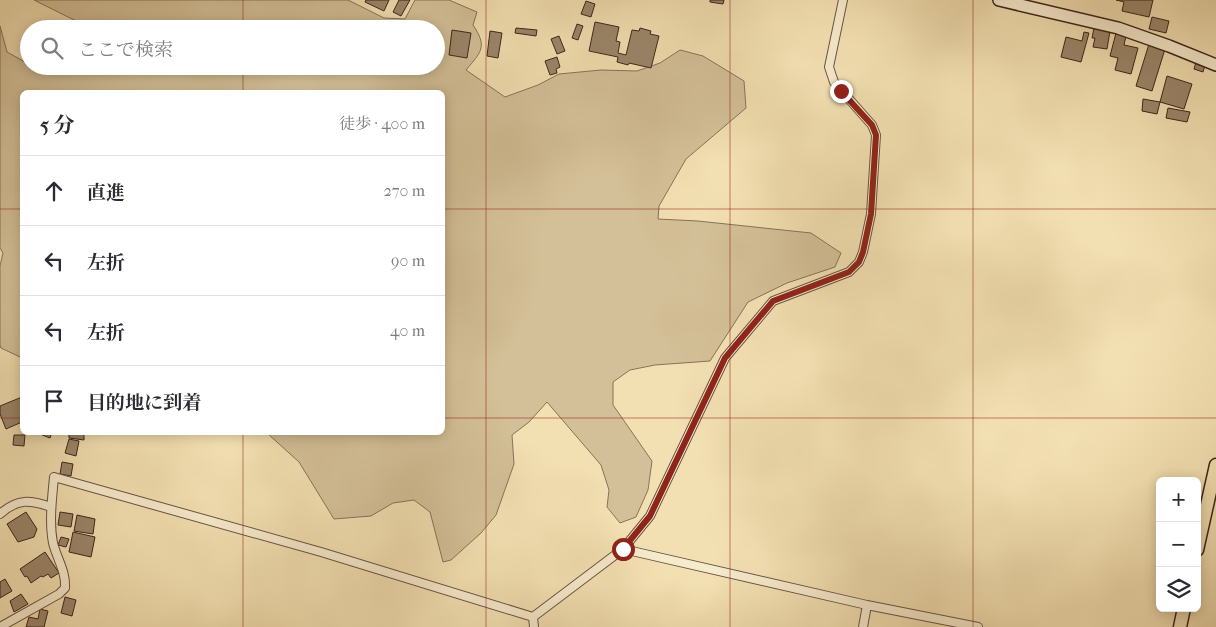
<!DOCTYPE html>
<html lang="ja">
<head>
<meta charset="utf-8">
<style>
  :root { --surface:#fff; --page:#f2f2f3; --text:#2b2b33; --muted:#7c7c81; --line:#e1e1e2 }
  body { margin:0; font-family:"IM FELL French Canon","Noto Serif JP",serif; background:var(--page); color:var(--text) }
  .controls { position:absolute; right:15px; bottom:15px; display:grid; overflow:hidden; border-radius:8px; box-shadow:0 2px 12px #0003 }
  .controls button { width:45px; height:45px; display:grid; place-items:center; padding:0; border:0; border-bottom:1px solid var(--line); background:var(--surface); color:var(--text); font:25px sans-serif }
  .stop { position:absolute; width:15px; height:15px; margin:-11px; border:4px solid #8f2418; border-radius:50%; background:#fff }
  .stop.end { background:#8f2418; border-color:#fff; box-shadow:0 1px 5px #0008 }
  .list { margin:0; padding:0; list-style:none }
  h2 { display:flex; justify-content:space-between; align-items:center; height:65px; margin:0; padding:0 20px; font-size:21px }
  h2 small { font-size:16px; font-weight:400; color:var(--muted) }
  .list li { display:grid; grid-template-columns:32px 1fr auto; gap:15px; align-items:center; box-sizing:border-box; height:70px; padding:0 20px; border-top:1px solid var(--line) }
  .list b { display:block; font-size:19px; white-space:nowrap }
  .list em { font-size:16px; font-style:normal; color:var(--muted) }
  .icon { flex:none; width:28px; height:28px; fill:none; stroke:currentColor; stroke-width:2; stroke-linecap:round; stroke-linejoin:round }
  .map { position:relative; flex:none; width:1216px; height:627px; overflow:hidden }
  .search { position:absolute; background:var(--surface); box-shadow:0 2px 12px #0003; left:20px; top:20px; width:425px; height:55px; display:flex; align-items:center; gap:12px; box-sizing:border-box; padding:0 18px; border-radius:28px; color:var(--muted); font-size:19px }
  .panel { position:absolute; background:var(--surface); box-shadow:0 2px 12px #0003; left:20px; top:90px; width:425px; height:345px; border-radius:8px }
  .map>svg:first-child { display:block }
  .green { fill:#d4c098; stroke:#88725a }
  .building { fill:#9b866a; stroke:#3c251b }
  .lines { fill:none; stroke-linecap:round; stroke-linejoin:round }
  .minor-casing { stroke:#6a5441; stroke-width:10 }
  .secondary-casing { stroke:#3c251b; stroke-width:14 }
  .primary-casing { stroke:#3c251b; stroke-width:15 }
  .minor { stroke:#f7ebcd; stroke-width:8 }
  .secondary { stroke:#f7ebcd; stroke-width:11 }
  .primary { stroke:#f3e0b2; stroke-width:12 }
  .route { stroke:#8f2418; stroke-width:6 }
  .grid { fill:none; stroke:#8f2418; stroke-width:1; stroke-opacity:0.55 }
</style>
</head>
<body>
<div class="map">
<svg width="1216" height="627" viewBox="0 0 1216 627">
  <rect width="100%" height="100%" fill="#f3e0b2"/>
  <filter id="stains"><feTurbulence type="fractalNoise" baseFrequency=".004" numOctaves="4"/><feColorMatrix values="0 0 0 0 .2 0 0 0 0 .09 0 0 0 0 .02 0 0 0 .5 -.17"/></filter>
  <radialGradient id="worn" r=".72"><stop offset=".6" stop-color="#630" stop-opacity="0"/><stop offset="1" stop-color="#630" stop-opacity=".3"/></radialGradient>
  <path class="green" d="M34 0H348L384 18 405 19 415 0H449L477 12 473 25C488 47 481 52 466 70L505 97 538 85 559 74 601 70 637 71 660 63 680 50 703 56 744 81 746 108 686 159 659 206 658 219 698 221 811 233 841 253 835 267 787 283 748 302 710 361 655 365 630 370 613 382V405L652 461 648 490 636 517 620 523 607 507 609 490 601 465 547 402 529 422 512 435 514 464 496 515 481 533 451 560 443 562 430 512 414 500 393 503 371 516 334 519 299 462 267 433 442 432V92H22V356L20 357 1 348 0 345V266L3 253 0 248V26L7 52 25 62 29 60V66H436V29H87L88 27Z"/>
  <path class="building" d="M366 0H389L384 11 365 2Z
    M399 0H410L401 16 393 12Z
    M710 0H724L723 4 710 2Z
    M1116 0H1153L1149 17 1122 11 1124 2Z
    M586 1 595 4 591 17 581 14Z
    M1152 17 1169 21 1166 33 1149 29Z
    M595 22 619 27 616 41 620 42 618 53 626 55 632 30 639 31 640 28 651 31 650 34 659 36 651 68 629 63 628 65 617 62 618 57 589 51Z
    M577 24 583 26 578 40 572 38Z
    M516 28 537 30 536 36 515 33Z
    M1094 28 1110 31 1107 49 1093 47 1095 38H1092Z
    M452 30 471 33 467 58 449 55Z
    M490 31 502 33 498 58 487 56Z
    M1084 32 1089 33 1081 62 1061 57 1066 37 1082 41Z
    M1116 33 1126 36 1124 45 1138 48 1131 74 1115 70 1118 58 1110 56Z
    M559 36 565 51 557 54 551 39Z
    M1149 44 1165 49 1152 91 1136 86Z
    M557 57 560 67 556 69 557 73 550 75 545 61Z
    M1196 62 1205 65 1203 72 1194 69Z
    M1167 76 1192 84 1184 109 1160 102Z
    M1143 99 1160 102 1157 114 1142 111Z
    M1168 108 1190 112 1187 122 1166 118Z
    M22 397V422L6 429 0 414V406Z
    M35 432H52L50 438Z
    M69 432H84V440L69 438Z
    M14 435H25L24 446 13 445Z
    M69 439 79 441 76 456 65 453Z
    M62 462 73 464 71 476 60 474Z
    M26 512 37 529 34 537 18 542 7 524Z
    M60 512 73 514 71 527 58 525Z
    M77 515 95 519 93 534 74 531Z
    M73 532 95 537 91 557 69 552Z
    M61 537 69 539 66 547 58 545Z
    M45 552 59 573 51 578 48 574 43 577 41 576 31 583 27 576 25 577 20 569Z
    M5 579 12 591 0 598V582Z
    M21 594 28 604 14 612 10 601Z
    M65 597 76 600 72 616 61 613Z
    M40 609 48 611 44 627H26L29 617 38 619Z"/>
  <g class="lines">
    <defs>
      <path id="minor" d="M0 514C18 498 30 500 51 507
        M623 549 867 605 978 627
        M533 617 623 549 650 516 725 358 773 301 849 272 859 262 863 252 871 214 876 135 872 125 834 82 829 67 843 0
        M533 617 534 627
        M0 627 59 594 65 588C66 571 57 559 53 543 49 522 52 499 54 477L321 552 533 617
        M863 627 867 605"/>
      <path id="secondary" d="M999 0 1118 28 1169 46 1216 65"/>
      <path id="primary" d="M1197 550 1216 465
        M1180 627 1184 608"/>
    </defs>
    <use href="#minor" class="minor-casing"/>
    <use href="#secondary" class="secondary-casing"/>
    <use href="#primary" class="primary-casing"/>
    <use href="#minor" class="minor"/>
    <use href="#secondary" class="secondary"/>
    <use href="#primary" class="primary"/>
  </g>
  <g class="lines">
    <path class="route" d="M623 549 650 516 725 358 773 301 849 272 859 262 863 252 871 214 876 135 872 125 841 91"/>
  </g>
  <path class="grid" d="M243 0V29M486 0V627M730 0V627M973 0V627M243 66V92M0 209H22M442 209H1216M0 418H22M442 418H1216M243 432V627"/>
  <rect width="100%" height="100%" filter="url(#stains)"/>
  <rect width="100%" height="100%" fill="url(#worn)"/>
</svg>
<div class="controls">
<button>+</button>
<button>−</button>
<button><svg class="icon" aria-label="layers" viewBox="0 0 24 24"><path d="M12 4l9 5-9 5-9-5zM3 14l9 5 9-5"/></svg></button>
</div>
<div class="stop" style="left:623px;top:549px"></div>
<div class="stop end" style="left:841px;top:91px"></div>
<div class="search"><svg class="icon" aria-label="search" viewBox="0 0 24 24"><circle cx="10" cy="10" r="6"/><path d="M15 15l6 6"/></svg>ここで検索</div>
<section class="panel">
<h2>5 分<small>徒歩 · 400 m</small></h2>
<ul class="list">
<li><svg class="icon" aria-label="ahead" viewBox="0 0 24 24"><path d="M12 20V5M6 11l6-6 6 6"/></svg><div><b>直進</b></div><em>270 m</em></li>
<li><svg class="icon" aria-label="left" viewBox="0 0 24 24"><path d="M17 20v-9H6M10 6l-5 5 5 5"/></svg><div><b>左折</b></div><em>90 m</em></li>
<li><svg class="icon" aria-label="left" viewBox="0 0 24 24"><path d="M17 20v-9H6M10 6l-5 5 5 5"/></svg><div><b>左折</b></div><em>40 m</em></li>
<li><svg class="icon" aria-label="arrive" viewBox="0 0 24 24"><path d="M6 21V4h12l-3 4 3 4H6"/></svg><div><b>目的地に到着</b></div></li>
</ul>
</section>
</div>
</body>
</html>
